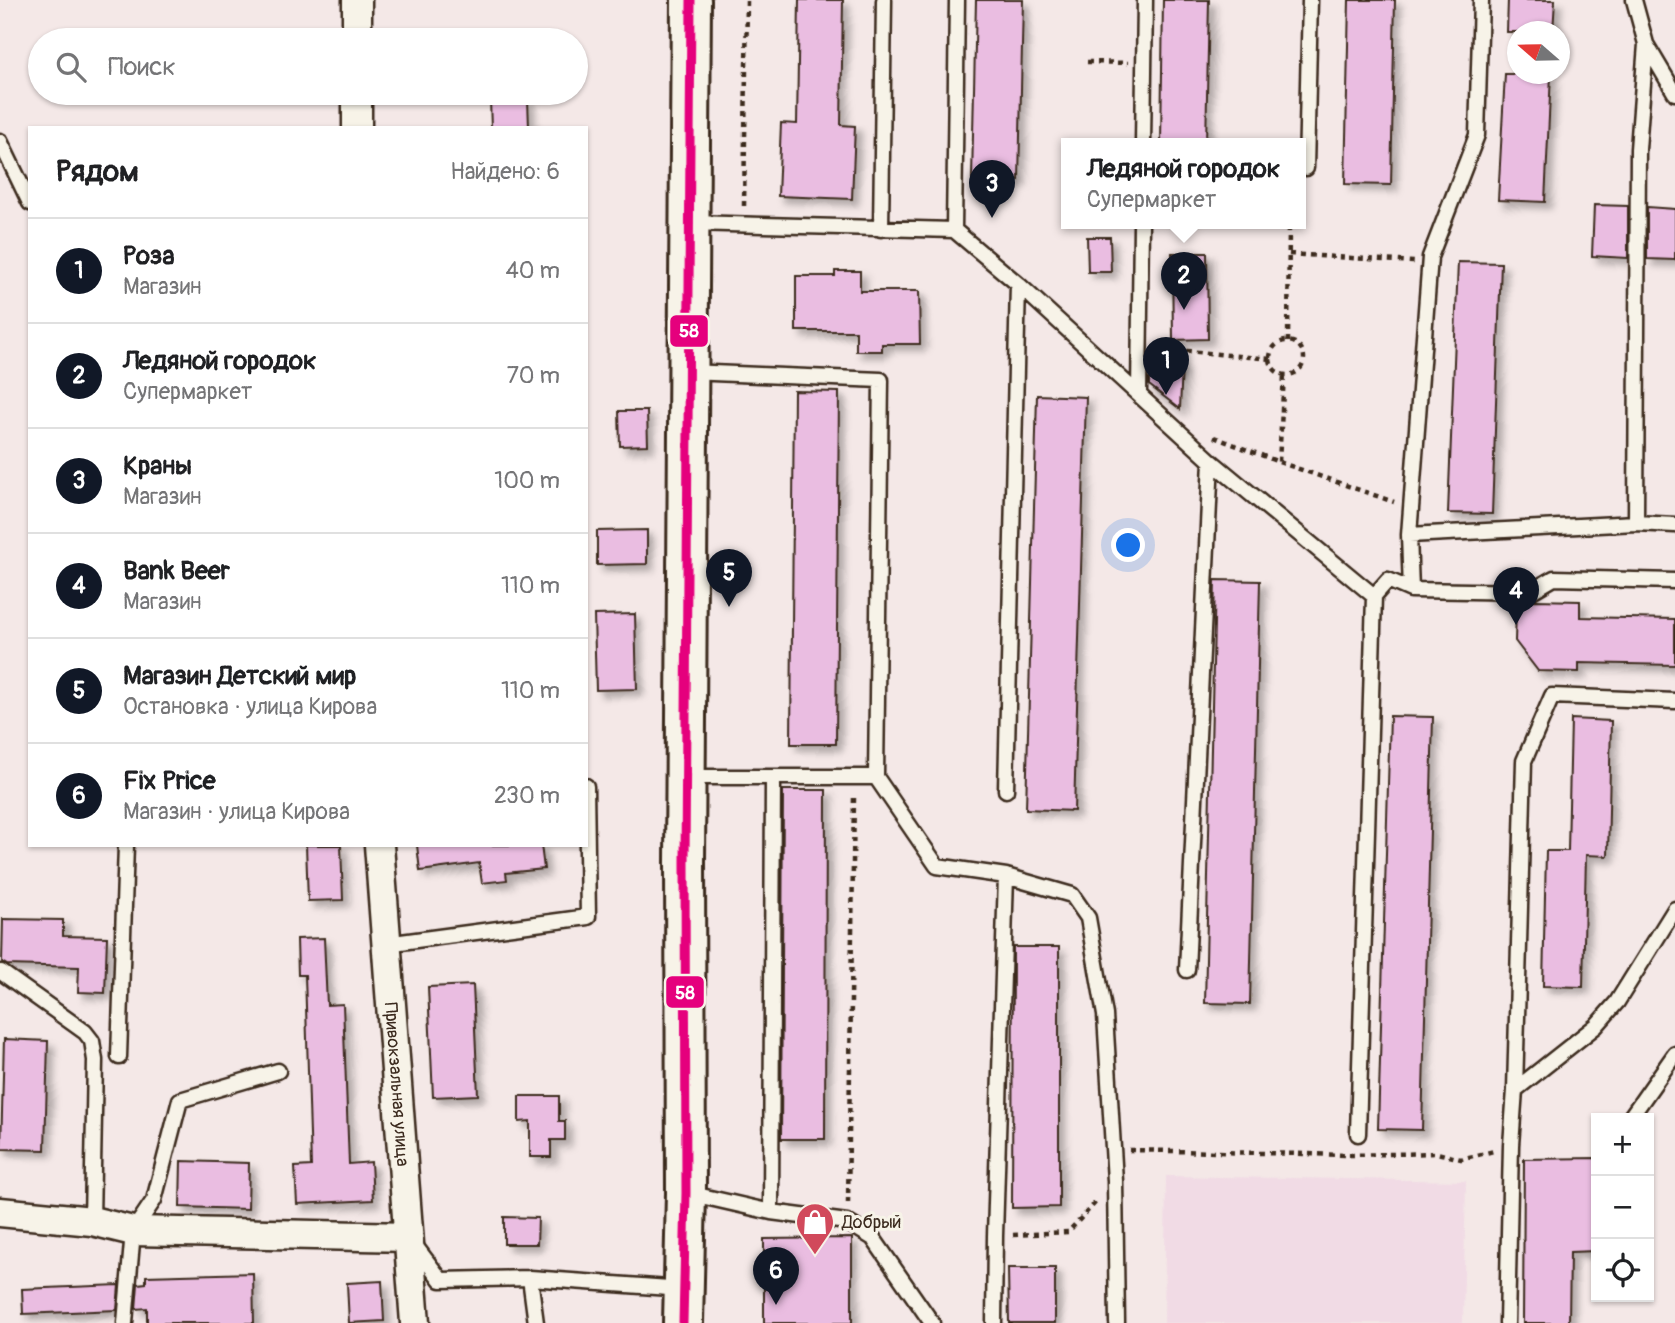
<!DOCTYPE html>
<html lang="ru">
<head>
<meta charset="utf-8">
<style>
  :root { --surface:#fff; --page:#f6f6f6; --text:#202124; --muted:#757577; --line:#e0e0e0; --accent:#111827 }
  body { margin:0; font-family:Pangolin,sans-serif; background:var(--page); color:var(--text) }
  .controls { position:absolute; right:21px; bottom:21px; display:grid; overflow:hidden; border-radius:0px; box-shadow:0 2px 5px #0004 }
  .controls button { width:63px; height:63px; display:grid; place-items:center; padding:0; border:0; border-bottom:2px solid var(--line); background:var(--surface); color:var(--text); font:35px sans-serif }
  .compass { position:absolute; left:1507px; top:21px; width:63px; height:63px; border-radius:50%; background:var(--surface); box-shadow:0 2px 5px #0004; rotate:290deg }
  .you { position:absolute; left:1129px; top:546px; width:24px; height:24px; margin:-18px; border:5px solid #fff; border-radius:50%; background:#1a73e8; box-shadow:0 0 0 10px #1a73e833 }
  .badge { display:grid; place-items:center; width:46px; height:46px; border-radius:50%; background:var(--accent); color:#fff; font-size:23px; font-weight:700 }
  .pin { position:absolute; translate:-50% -58px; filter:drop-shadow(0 2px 4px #0008) }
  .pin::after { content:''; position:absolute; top:37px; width:24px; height:21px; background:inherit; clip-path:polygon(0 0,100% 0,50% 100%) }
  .popup { position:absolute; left:1061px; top:138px; width:245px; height:91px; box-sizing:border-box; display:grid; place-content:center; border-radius:0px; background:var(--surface); filter:drop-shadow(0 2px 5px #0005); font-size:23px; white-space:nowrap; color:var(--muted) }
  .popup b { font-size:26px; color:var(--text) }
  .popup::after { content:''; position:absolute; left:50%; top:100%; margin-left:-14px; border:14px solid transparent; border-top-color:var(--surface) }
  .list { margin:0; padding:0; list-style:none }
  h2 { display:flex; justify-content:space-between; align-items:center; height:91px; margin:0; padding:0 28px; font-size:30px }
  h2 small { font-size:23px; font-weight:400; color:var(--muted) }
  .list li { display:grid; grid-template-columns:46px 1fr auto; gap:21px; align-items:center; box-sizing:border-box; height:105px; padding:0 28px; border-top:2px solid var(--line) }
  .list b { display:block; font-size:26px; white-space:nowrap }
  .list p { margin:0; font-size:23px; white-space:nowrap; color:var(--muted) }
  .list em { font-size:23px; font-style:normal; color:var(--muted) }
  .icon { flex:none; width:38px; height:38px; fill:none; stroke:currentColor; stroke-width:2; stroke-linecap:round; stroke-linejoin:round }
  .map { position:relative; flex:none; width:1675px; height:1323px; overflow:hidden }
  .search { position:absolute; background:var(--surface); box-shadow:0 2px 5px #0004; left:28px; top:28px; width:560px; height:77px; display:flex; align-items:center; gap:18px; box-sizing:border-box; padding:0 24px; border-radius:38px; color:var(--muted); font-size:26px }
  .panel { position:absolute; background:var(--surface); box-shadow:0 2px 5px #0004; left:28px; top:126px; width:560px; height:721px; border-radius:0px }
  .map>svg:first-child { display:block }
  .built { fill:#f1dbe5 }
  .building { fill:#eabde1; stroke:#3b2a1e; stroke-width:2; filter:url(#shadow) }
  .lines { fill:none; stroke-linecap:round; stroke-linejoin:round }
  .lane-casing { stroke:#3b2a1e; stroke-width:19 }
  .street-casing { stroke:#3b2a1e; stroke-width:33 }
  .secondary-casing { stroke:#3b2a1e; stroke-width:44 }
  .path { stroke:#3b2a1e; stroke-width:4.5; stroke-dasharray:5 5; stroke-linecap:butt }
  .lane { stroke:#f7f3e8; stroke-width:14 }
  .street { stroke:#f7f3e8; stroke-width:28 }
  .secondary { stroke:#f7f3e8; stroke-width:38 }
  .bus-1-casing { stroke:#f7f3e8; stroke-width:14 }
  .bus-1 { stroke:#e5007d; stroke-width:9 }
  .labels { text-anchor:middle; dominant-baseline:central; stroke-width:6; stroke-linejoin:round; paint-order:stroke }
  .street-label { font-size:18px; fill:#3b2a1e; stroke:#f7f3e8 }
  .poi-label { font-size:18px; fill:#3b2a1e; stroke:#f7f3e8; text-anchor:start }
  .line-badge { stroke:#f7f3e8; stroke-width:2.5 }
  .badge-label { font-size:19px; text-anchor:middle; font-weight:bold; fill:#fff }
</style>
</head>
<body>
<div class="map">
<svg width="1675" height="1323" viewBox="0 0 1675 1323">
  <defs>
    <filter id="shadow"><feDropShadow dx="6" dy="6" stdDeviation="3.5" flood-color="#0004"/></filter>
  </defs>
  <rect width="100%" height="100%" fill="#f4e8e7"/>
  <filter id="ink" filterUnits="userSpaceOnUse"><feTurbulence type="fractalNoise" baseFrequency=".0143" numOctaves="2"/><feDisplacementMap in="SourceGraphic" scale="14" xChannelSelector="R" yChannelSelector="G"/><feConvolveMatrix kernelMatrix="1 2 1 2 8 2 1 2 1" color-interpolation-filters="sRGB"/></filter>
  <g filter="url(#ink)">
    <path class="built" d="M1166 1176 1466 1181 1463 1323H1164Z"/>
    <path class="building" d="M799 0H843L841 125 855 126 852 199 778 196 781 123 797 124Z
      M976 0H1023L1019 180 972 179Z
      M1163 0H1209L1206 144H1161Z
      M1349 0H1395L1391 185 1345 184Z
      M1508 0H1555L1553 32H1507Z
      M1505 74H1551L1545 202 1498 200Z
      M528 99 529 128H491L490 100Z
      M1594 205 1628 206V258L1592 256Z
      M1647 207 1675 209V260L1647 259Z
      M1087 237H1110L1111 272H1088Z
      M1172 253H1207L1208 339 1173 340Z
      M1458 262 1501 263 1492 514 1448 513Z
      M835 271H860V291H919L920 344H882V351H856V331H796V276H835Z
      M1157 364 1182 365 1180 409 1149 385V379L1158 378Z
      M794 391 839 392 836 744H791Z
      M1037 395 1086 397 1074 811 1026 809Z
      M619 411H647L648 445 620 446Z
      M647 530V564L597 565V531Z
      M1215 580 1260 581 1250 1004 1205 1003Z
      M1535 600 1580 601V617L1675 619V665L1579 663V672L1538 671 1515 641 1516 611 1524 602Z
      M635 614 637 689 596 690 594 615Z
      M1390 716 1433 717 1422 1130 1378 1129Z
      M1571 719 1611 721 1608 856 1586 855 1583 987 1543 986 1546 851H1568Z
      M783 790H826L825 1139H781Z
      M306 845H341L343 900 308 901Z
      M417 845H541L544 869 506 873 507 880 482 883 479 863 420 871Z
      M3 919 63 920V936L107 937 105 993 78 992 79 967 7 965 2 962Z
      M324 938 327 1005 343 1004 349 1164 371 1162 373 1200 297 1204 295 1167 311 1166 305 975H298L297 939Z
      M1013 947H1059V1207L1012 1208Z
      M473 985 478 1095 433 1097 428 987Z
      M4 1039 48 1041 45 1150 1 1149Z
      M519 1096H559V1121H565V1140H551V1157H530V1121L519 1122Z
      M1596 1158V1251L1570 1252 1569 1323H1523L1524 1159Z
      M181 1161 249 1163 248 1209 180 1207Z
      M504 1217 538 1218 537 1244H504Z
      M852 1238V1323H764V1239Z
      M1008 1268H1055V1323H1009Z
      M253 1273 254 1323H147V1308L136 1309 138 1284 146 1283V1276Z
      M382 1281 384 1321 349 1323 347 1283Z
      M119 1285 117 1310 23 1314 22 1289Z"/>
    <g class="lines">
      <defs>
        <path id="lane" d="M1634 0 1646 44 1675 93
          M0 141 30 203
          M1143 144 1145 0
          M1306 168 1310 0
          M692 223 954 230 1018 284 1211 461 1374 596
          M881 229 884 0
          M954 230 957 0
          M688 372 881 380 876 777H689
          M1139 394 1141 224
          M1636 523 1638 149 1646 44
          M1409 535 1430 257 1477 135 1481 0
          M1411 590 1530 592 1554 578 1675 581
          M876 777 937 866 1006 876 1072 895 1088 918 1105 1015 1115 1181 1117 1323
          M1006 790 1018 284
          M386 944 588 917 586 786
          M1187 970 1211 461
          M1 972 85 1032 92 1041 95 1060 92 1221
          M119 1057 126 845
          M1515 1090 1524 761 1552 696 1675 701
          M1630 1118 1675 1054
          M1358 1134 1374 596 1388 580 1411 590 1409 535 1636 523 1675 525
          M688 1193 771 1212 847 1222 873 1238 932 1323
          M771 1212 773 777
          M413 1243 441 1280 530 1278 683 1289
          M530 1278 536 1323
          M125 1323 133 1231 154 1200 180 1100 278 1071
          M994 1323 995 1236 1006 876
          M1507 1323 1511 1145 1515 1090 1596 1026 1617 1002 1675 909"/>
        <g id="street">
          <path d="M357 0V40"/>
          <path d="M357 93V128"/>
          <path id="s1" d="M379 845 415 1323"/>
          <path d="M0 1212 92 1221 133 1231 408 1237"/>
        </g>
        <path id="secondary" d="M683 1323 686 1193 685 862 691 0"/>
      </defs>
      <use href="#lane" class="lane-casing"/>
      <use href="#street" class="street-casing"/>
      <use href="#secondary" class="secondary-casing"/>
      <path class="path" d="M1087 62 1128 63
        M744 206 747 0
        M1289 254 1414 262
        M1270 358a17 17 0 1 1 34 0a17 17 0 1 1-34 0Z
        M1288 342 1289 224
        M1156 348 1270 359
        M1214 437 1279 462 1284 375
        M1279 462 1394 502
        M1129 1150 1349 1155 1437 1153 1461 1159 1494 1151
        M848 1203 854 796
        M1013 1235 1068 1232 1096 1202"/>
      <use href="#lane" class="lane"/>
      <use href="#street" class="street"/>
      <use href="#secondary" class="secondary"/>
      <defs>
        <path id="bus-1" d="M683 1323 686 1193 685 862 691 0"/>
      </defs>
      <use href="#bus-1" class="bus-1-casing"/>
      <use href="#bus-1" class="bus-1"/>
    </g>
  </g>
  <defs>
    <symbol id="shop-pin" viewBox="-11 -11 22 30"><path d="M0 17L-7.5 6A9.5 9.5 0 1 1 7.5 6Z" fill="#d1495b" stroke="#f7f3e8"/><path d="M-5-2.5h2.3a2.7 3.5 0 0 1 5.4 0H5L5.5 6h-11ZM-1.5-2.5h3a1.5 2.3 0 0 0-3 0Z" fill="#fff"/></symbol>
  </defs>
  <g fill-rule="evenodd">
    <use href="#shop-pin" x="793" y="1200" width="44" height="60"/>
  </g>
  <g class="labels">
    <g class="street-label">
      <text stroke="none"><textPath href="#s1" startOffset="240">Привокзальная улица</textPath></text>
    </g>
    <g class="poi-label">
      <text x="842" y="1222">Добрый</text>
    </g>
  </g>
  <g class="line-badge">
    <rect x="669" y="314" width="40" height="34" rx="7" fill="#e5007d"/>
    <rect x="665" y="975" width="40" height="34" rx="7" fill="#e5007d"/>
  </g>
  <g class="badge-label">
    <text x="689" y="337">58</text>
    <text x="685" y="999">58</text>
  </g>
</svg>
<div class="controls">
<button>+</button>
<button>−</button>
<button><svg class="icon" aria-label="locate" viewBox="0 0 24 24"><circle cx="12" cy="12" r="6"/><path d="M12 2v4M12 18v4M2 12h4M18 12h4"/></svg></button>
</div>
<svg class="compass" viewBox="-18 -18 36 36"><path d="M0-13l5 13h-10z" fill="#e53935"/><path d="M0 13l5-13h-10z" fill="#757577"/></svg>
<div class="you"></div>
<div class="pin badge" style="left:1166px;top:395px">1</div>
<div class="pin badge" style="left:1184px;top:310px">2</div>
<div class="popup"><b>Ледяной городок</b>Супермаркет</div>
<div class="pin badge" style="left:992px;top:218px">3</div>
<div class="pin badge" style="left:1516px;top:625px">4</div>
<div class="pin badge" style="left:729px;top:607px">5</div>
<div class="pin badge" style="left:776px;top:1305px">6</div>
<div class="search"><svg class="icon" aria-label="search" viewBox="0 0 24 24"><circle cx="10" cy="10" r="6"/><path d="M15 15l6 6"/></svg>Поиск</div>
<section class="panel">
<h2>Рядом<small>Найдено: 6</small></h2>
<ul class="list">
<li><span class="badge">1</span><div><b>Роза</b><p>Магазин</p></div><em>40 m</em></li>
<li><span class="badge">2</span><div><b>Ледяной городок</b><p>Супермаркет</p></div><em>70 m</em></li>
<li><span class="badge">3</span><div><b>Краны</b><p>Магазин</p></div><em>100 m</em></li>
<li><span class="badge">4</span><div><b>Bank Beer</b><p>Магазин</p></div><em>110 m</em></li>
<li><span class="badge">5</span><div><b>Магазин Детский мир</b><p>Остановка · улица Кирова</p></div><em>110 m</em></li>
<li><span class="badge">6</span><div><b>Fix Price</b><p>Магазин · улица Кирова</p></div><em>230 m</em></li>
</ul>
</section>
</div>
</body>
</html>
